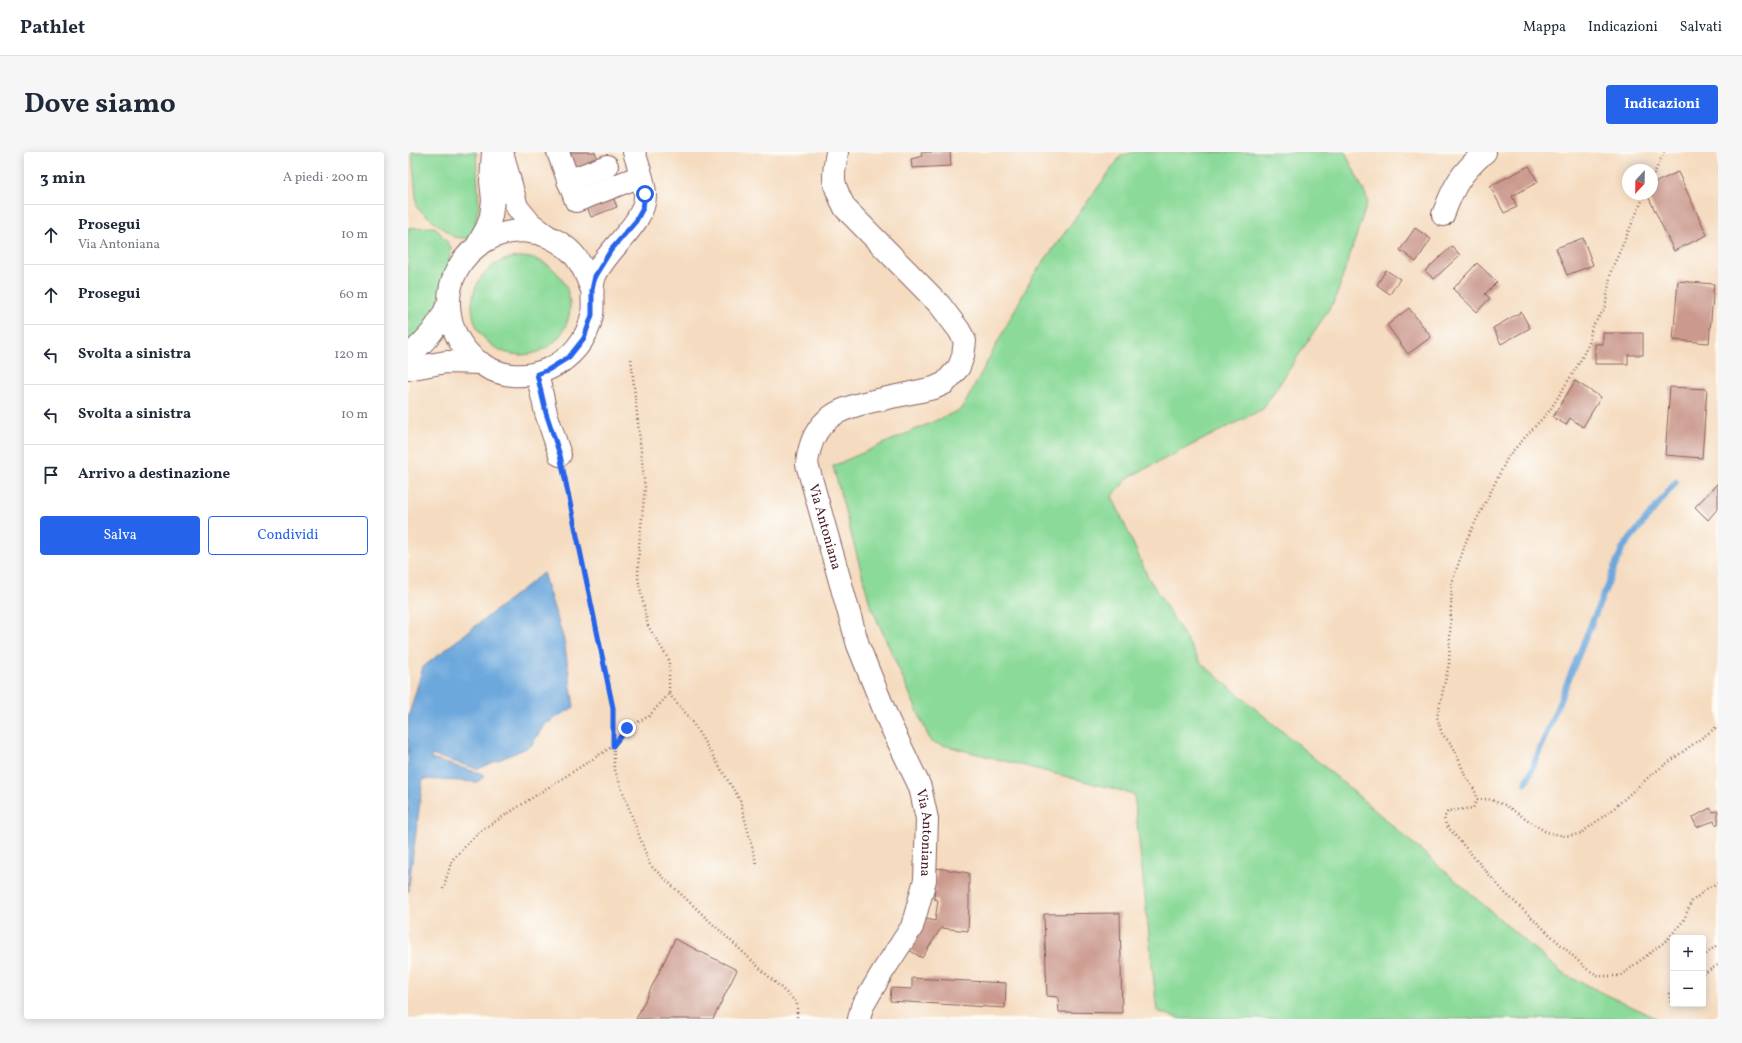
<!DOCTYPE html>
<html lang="it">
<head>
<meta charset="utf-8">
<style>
  :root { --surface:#fff; --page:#f6f6f7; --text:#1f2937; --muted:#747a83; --line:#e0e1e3; --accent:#2563eb }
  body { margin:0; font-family:Vollkorn,serif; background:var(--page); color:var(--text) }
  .controls { position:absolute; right:12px; bottom:12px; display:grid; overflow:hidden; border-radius:4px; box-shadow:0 2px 10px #0003 }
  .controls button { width:36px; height:36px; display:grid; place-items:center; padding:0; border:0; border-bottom:1px solid var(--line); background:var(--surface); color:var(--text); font:20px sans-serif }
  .compass { position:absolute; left:1214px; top:12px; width:36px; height:36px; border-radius:50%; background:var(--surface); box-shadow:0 2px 10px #0003; rotate:202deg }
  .stop { position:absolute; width:12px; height:12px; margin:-9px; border:3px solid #2563eb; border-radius:50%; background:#fff }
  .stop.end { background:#2563eb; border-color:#fff; box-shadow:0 1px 4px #0008 }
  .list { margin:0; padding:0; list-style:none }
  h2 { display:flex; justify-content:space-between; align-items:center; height:52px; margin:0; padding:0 16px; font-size:17px }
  h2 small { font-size:13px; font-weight:400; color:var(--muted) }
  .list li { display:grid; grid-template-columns:26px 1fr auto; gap:12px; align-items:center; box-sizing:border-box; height:60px; padding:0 16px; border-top:1px solid var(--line) }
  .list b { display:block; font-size:15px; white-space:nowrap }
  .list p { margin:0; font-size:13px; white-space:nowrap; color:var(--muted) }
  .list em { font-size:13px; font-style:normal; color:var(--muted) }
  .actions { display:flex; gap:8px; padding:12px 16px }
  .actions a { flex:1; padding:9px 0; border:1px solid var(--accent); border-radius:4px; text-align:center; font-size:14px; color:var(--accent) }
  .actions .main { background:var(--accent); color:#fff }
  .icon { flex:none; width:22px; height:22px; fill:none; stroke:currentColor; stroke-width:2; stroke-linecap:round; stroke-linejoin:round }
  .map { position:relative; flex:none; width:1310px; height:867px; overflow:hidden; border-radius:4px }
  header { display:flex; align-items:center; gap:24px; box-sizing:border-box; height:56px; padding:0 20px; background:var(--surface); border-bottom:1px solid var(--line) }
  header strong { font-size:19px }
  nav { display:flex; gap:22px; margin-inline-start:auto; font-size:14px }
  .intro { display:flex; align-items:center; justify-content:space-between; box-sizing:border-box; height:96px; padding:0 24px }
  h1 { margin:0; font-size:28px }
  .button { padding:10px 18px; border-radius:4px; background:var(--accent); color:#fff; font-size:14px; font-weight:700 }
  main { display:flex; gap:24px; padding:0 24px }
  aside { flex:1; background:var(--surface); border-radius:4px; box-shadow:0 2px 10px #0003 }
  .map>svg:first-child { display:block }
  .green { fill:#8bda99; stroke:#6a7c62 }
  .water { fill:#6da8dd; stroke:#5c6484 }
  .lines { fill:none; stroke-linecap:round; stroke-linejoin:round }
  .stream { stroke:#6da8dd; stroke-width:6 }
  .building { fill:#cb998d }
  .minor-casing { stroke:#86615f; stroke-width:24 }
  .path { stroke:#86615f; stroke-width:2.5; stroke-dasharray:1 3; stroke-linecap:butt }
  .minor { stroke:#fff; stroke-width:22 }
  .route { stroke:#2563eb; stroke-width:5 }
  .labels { text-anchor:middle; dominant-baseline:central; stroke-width:3.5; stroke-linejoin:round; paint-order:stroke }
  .street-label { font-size:14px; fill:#4a1f2b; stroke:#fdfcf7 }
</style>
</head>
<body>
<header>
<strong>Pathlet</strong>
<nav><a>Mappa</a><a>Indicazioni</a><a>Salvati</a></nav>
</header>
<div class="intro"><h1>Dove siamo</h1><a class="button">Indicazioni</a></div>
<main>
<aside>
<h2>3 min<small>A piedi · 200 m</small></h2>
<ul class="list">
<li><svg class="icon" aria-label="ahead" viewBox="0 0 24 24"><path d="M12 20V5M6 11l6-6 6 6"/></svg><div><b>Prosegui</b><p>Via Antoniana</p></div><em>10 m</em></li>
<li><svg class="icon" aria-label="ahead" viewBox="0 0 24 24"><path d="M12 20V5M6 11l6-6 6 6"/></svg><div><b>Prosegui</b></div><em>60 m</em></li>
<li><svg class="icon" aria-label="left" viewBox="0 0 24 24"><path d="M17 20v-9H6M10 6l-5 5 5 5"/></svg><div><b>Svolta a sinistra</b></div><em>120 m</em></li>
<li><svg class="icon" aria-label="left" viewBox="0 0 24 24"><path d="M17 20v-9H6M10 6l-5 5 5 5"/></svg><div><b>Svolta a sinistra</b></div><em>10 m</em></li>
<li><svg class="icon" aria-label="arrive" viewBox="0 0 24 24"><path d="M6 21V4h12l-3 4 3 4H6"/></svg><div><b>Arrivo a destinazione</b></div></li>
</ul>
<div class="actions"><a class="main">Salva</a><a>Condividi</a></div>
</aside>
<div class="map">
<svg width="1310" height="867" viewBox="0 0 1310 867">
  <rect width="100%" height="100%" fill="#fdfcf7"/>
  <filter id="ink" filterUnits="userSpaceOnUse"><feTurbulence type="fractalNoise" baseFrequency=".025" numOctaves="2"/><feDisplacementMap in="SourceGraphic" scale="8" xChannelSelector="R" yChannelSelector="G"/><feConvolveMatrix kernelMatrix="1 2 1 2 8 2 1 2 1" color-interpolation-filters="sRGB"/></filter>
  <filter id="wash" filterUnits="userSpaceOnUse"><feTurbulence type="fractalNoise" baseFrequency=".012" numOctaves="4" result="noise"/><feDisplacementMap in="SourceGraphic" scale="16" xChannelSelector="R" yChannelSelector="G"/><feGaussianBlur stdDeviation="0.9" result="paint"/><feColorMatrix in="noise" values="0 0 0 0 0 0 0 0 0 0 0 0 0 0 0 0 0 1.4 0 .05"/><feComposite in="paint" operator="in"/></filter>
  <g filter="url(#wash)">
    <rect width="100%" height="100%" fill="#f5dbbf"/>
    <path class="green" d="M4 0H68L71 53 64 87 46 85 9 56Z
      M725 0H937L960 48 927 148 855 257 721 325 704 344 740 425 793 511 932 628 1155 822 1250 867H773L749 859 726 642 523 590 462 452 425 314 554 257 625 124 713 4Z
      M27 75 43 95 36 154 0 198V76Z
      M64 154a49 49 0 1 1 98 0a49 49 0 1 1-98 0Z"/>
    <path class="water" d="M135 421 156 488 166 555 136 573 123 594 70 617 23 603V607L72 621 77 624 69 630 15 627 0 740V566L15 515Z"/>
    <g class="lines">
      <path class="stream" d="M1118 631 1214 397 1268 330"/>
    </g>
    <g id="blocks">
      <path class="building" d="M158 0H187L209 55 183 65Z
        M513 0H542L543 14 504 16 503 7 514 4Z
        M1121 14 1130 30 1104 44 1109 55 1096 61 1082 34Z
        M1270 20 1299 83 1266 99 1239 42H1244V32Z
        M1007 76 1023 87 1008 110 992 98Z
        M1175 86 1185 113 1159 123 1148 96Z
        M1044 94 1052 103 1026 127 1017 119Z
        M1069 111 1089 130 1077 142 1082 146 1069 160 1045 137Z
        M978 118 992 127 982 142 969 133Z
        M1270 129 1306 132 1301 191 1265 188Z
        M1001 156 1023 185 1000 202 979 173Z
        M1113 160 1122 176 1093 192 1085 176Z
        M1195 181H1235V203H1220V212H1187V192H1195Z
        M1167 229 1193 245 1175 275 1162 266 1158 273 1145 265Z
        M1262 235 1299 237 1294 306 1257 303Z
        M1310 331V356L1300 368 1287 355Z
        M1302 656 1305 660 1310 659V672H1307L1306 669 1289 675 1284 666Z
        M529 716 561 721V753L560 779 533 776 514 806 501 798 519 767 527 769 530 748 526 747Z
        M712 761 714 861 651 860 650 845 639 844 636 762Z
        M267 787 329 818 305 867H228Z
        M504 826 598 831 597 856 482 849 483 836 504 837Z"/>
    </g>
  </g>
  <g filter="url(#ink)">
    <use href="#blocks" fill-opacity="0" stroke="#86615f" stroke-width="1"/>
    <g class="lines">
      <defs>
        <g id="minor">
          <path d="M94 0 109 55 122 71 138 83"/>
          <path d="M150 0 168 49 233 24"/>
          <path id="s1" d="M429 0C424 28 424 31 437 56L532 153 551 178 557 189 555 204 551 215 537 231 526 236C509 240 492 243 475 247 433 255 404 264 399 312L450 493 481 570 512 635 519 667 517 728 504 775 475 819 454 855 451 867"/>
          <path d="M160 29 199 14"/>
          <path d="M1035 63C1046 33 1053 21 1077 0"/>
          <path d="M70 92 79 76 83 64 85 48 83 29 85 0"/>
          <path d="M184 138C178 123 173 108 160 97 109 53 31 97 42 163 45 182 56 200 72 211 114 241 175 213 184 163 186 150 182 137 187 124 198 97 239 71 237 41 236 28 230 13 226 0"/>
          <path d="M0 204C18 189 31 174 40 152"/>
          <path d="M0 217 38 210 73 211"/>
          <path d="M129 221 138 261 152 303"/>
        </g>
      </defs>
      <use href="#minor" class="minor-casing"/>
      <path class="path" d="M1244 26 1256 0
        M1237 42 1203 119 1197 156 1184 175 1181 191 1170 213 1142 258 1101 303 1059 387 1044 430 1041 512 1029 565 1034 582 1045 594 1057 623 1067 639 1069 648 1065 656 1040 659 1036 666 1038 673 1097 741 1179 817 1191 824H1212L1259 788 1276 768 1283 750 1301 735 1310 731
        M157 323 205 556 206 616 242 713 389 851V867
        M261 542 281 565 332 648 349 714
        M1069 648 1080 647 1097 653 1138 680 1157 684 1172 682 1205 657 1243 623 1310 574
        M35 737 44 708 71 680 205 594 219 576 241 564 261 542V508L240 474 230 426 231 394 237 336 223 206
        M1295 805 1310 792
        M1295 822 1310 813
        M1265 834 1261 842 1263 851 1266 852"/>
      <use href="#minor" class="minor"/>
    </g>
  </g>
  <g class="lines" filter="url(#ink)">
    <path class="route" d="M219 576 205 594V556L152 303 138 261 129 222 140 218 161 205 176 186 184 163V138L187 124 203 98 228 69 235 56 237 42"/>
  </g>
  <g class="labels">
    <g class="street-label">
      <text stroke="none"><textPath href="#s1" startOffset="526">Via Antoniana</textPath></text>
      <text stroke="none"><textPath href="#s1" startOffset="850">Via Antoniana</textPath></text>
    </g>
  </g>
</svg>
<div class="controls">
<button>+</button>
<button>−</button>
</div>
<svg class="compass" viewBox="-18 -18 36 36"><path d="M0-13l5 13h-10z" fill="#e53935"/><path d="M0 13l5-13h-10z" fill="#747a83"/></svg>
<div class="stop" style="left:237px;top:42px"></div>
<div class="stop end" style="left:219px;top:576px"></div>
</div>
</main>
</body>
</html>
